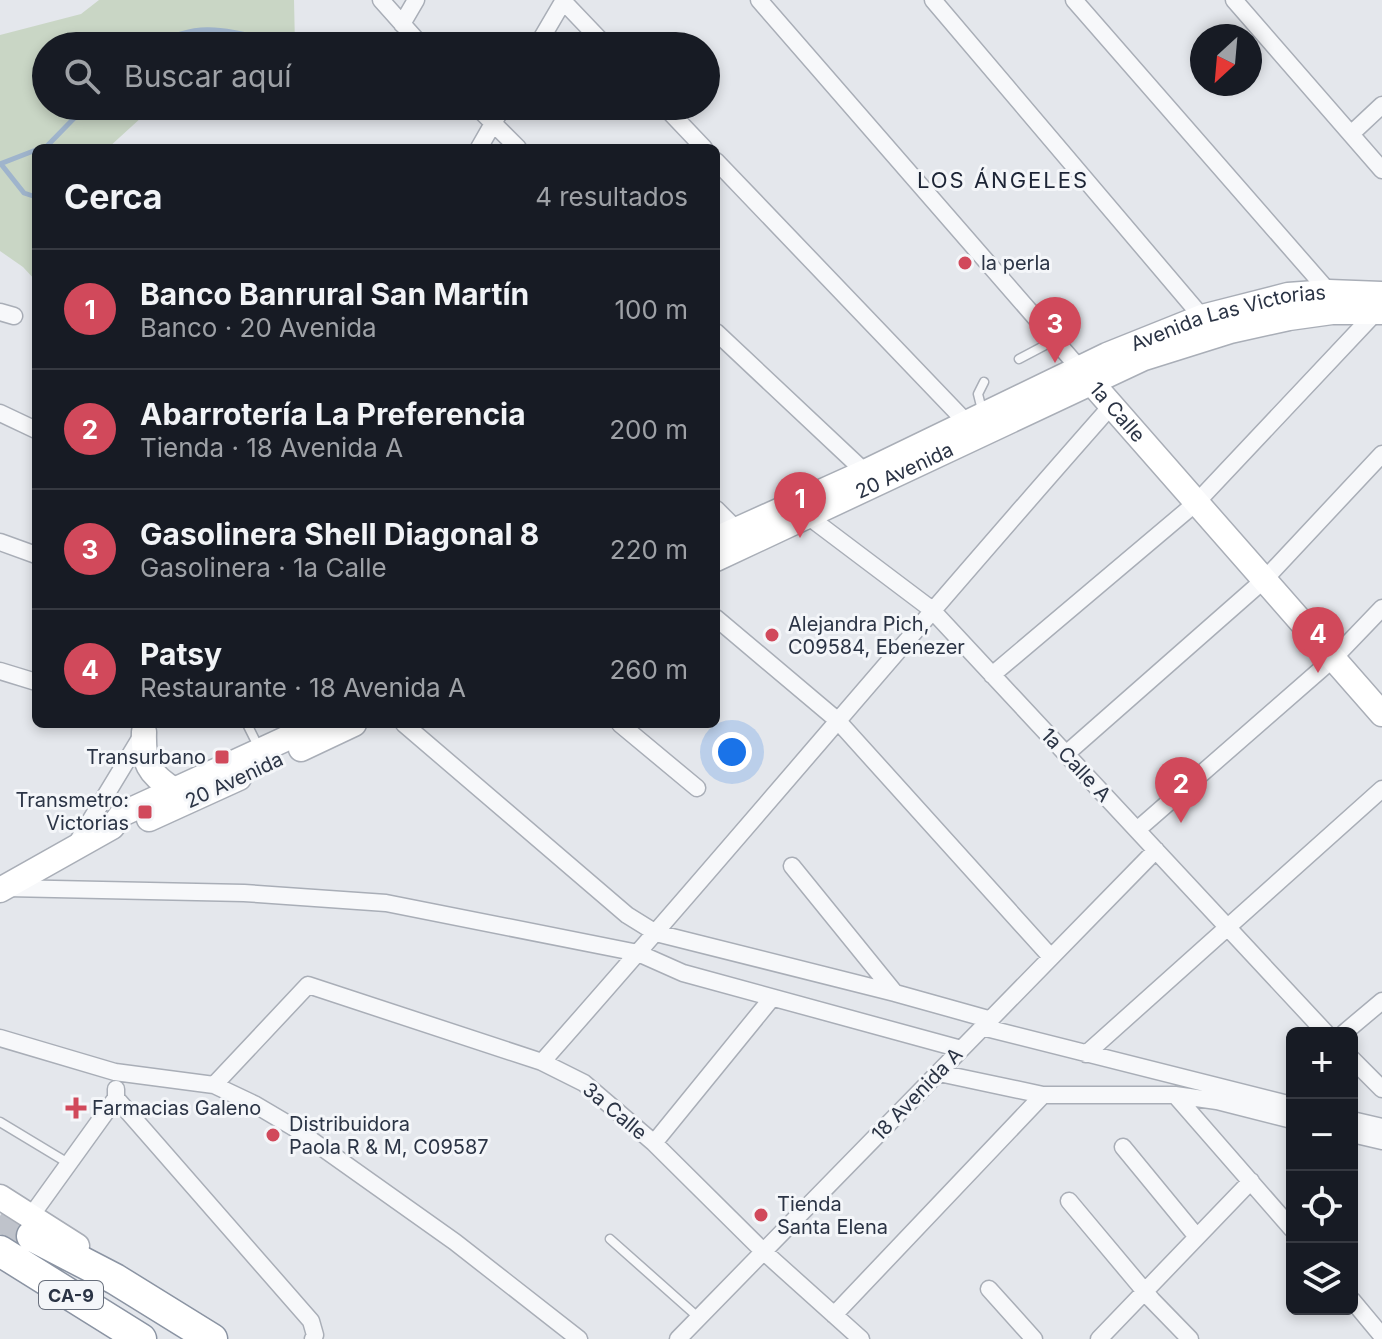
<!DOCTYPE html>
<html lang="es">
<head>
<meta charset="utf-8">
<style>
  :root { --surface:#171b24; --page:#242831; --text:#f1f3f6; --muted:#9ea1a6; --line:#363941; --accent:#d1495b }
  body { margin:0; font-family:Inter,sans-serif; background:var(--page); color:var(--text) }
  .controls { position:absolute; right:24px; bottom:24px; display:grid; overflow:hidden; border-radius:12px; box-shadow:0 4px 12px #0003 }
  .controls button { width:72px; height:72px; display:grid; place-items:center; padding:0; border:0; border-bottom:2px solid var(--line); background:var(--surface); color:var(--text); font:40px sans-serif }
  .compass { position:absolute; left:1190px; top:24px; width:72px; height:72px; border-radius:50%; background:var(--surface); box-shadow:0 4px 12px #0003; rotate:206deg }
  .you { position:absolute; left:732px; top:752px; width:28px; height:28px; margin:-20px; border:6px solid #fff; border-radius:50%; background:#1a73e8; box-shadow:0 0 0 12px #1a73e833 }
  .badge { display:grid; place-items:center; width:52px; height:52px; border-radius:50%; background:var(--accent); color:#fff; font-size:26px; font-weight:700 }
  .pin { position:absolute; translate:-50% -66px; filter:drop-shadow(0 2px 4px #0008) }
  .pin::after { content:''; position:absolute; top:42px; width:28px; height:24px; background:inherit; clip-path:polygon(0 0,100% 0,50% 100%) }
  .list { margin:0; padding:0; list-style:none }
  h2 { display:flex; justify-content:space-between; align-items:center; height:104px; margin:0; padding:0 32px; font-size:34px }
  h2 small { font-size:26px; font-weight:400; color:var(--muted) }
  .list li { display:grid; grid-template-columns:52px 1fr auto; gap:24px; align-items:center; box-sizing:border-box; height:120px; padding:0 32px; border-top:2px solid var(--line) }
  .list b { display:block; font-size:30px; white-space:nowrap }
  .list p { margin:0; font-size:26px; white-space:nowrap; color:var(--muted) }
  .list em { font-size:26px; font-style:normal; color:var(--muted) }
  .icon { flex:none; width:44px; height:44px; fill:none; stroke:currentColor; stroke-width:2; stroke-linecap:round; stroke-linejoin:round }
  .map { position:relative; flex:none; width:1382px; height:1339px; overflow:hidden }
  .search { position:absolute; background:var(--surface); box-shadow:0 4px 12px #0003; left:32px; top:32px; width:688px; height:88px; display:flex; align-items:center; gap:20px; box-sizing:border-box; padding:0 28px; border-radius:44px; color:var(--muted); font-size:30px }
  .panel { position:absolute; background:var(--surface); box-shadow:0 4px 12px #0003; left:32px; top:144px; width:688px; height:584px; border-radius:12px }
  .map>svg:first-child { display:block }
  .green { fill:#c9d6c5 }
  .lines { fill:none; stroke-linecap:round; stroke-linejoin:round }
  .stream { stroke:#9fb4cc; stroke-width:5 }
  .highway-tunnel { stroke:#bfc3cb; stroke-width:30; stroke-dasharray:30 15; stroke-linecap:butt }
  .lane-casing { stroke:#a9aeb7; stroke-width:11 }
  .street-casing { stroke:#a9aeb7; stroke-width:19 }
  .secondary-casing { stroke:#a9aeb7; stroke-width:27 }
  .highway-casing { stroke:#8b94a3; stroke-width:33 }
  .lane { stroke:#f7f8fa; stroke-width:8 }
  .street { stroke:#f7f8fa; stroke-width:16 }
  .secondary { stroke:#fff; stroke-width:24 }
  .highway { stroke:#fff; stroke-width:30 }
  .poi-dot { fill:#d1495b; stroke:#f4f6f9; stroke-width:3 }
  .labels { text-anchor:middle; dominant-baseline:central; stroke-width:6; stroke-linejoin:round; paint-order:stroke }
  .shield { fill:#f4f6f9; stroke:#676e7b; stroke-width:2 }
  .shield-label { font-size:18px; font-weight:bold; fill:#2b3445 }
  .poi-label { font-size:20px; fill:#2b3445; stroke:#f4f6f9; text-anchor:start }
  .street-label { font-size:20px; fill:#2b3445; stroke:#f4f6f9 }
  .neighbourhood-label { font-size:22px; letter-spacing:2px; fill:#1d2536; stroke:#f4f6f9 }
</style>
</head>
<body>
<div class="map">
<svg width="1382" height="1339" viewBox="0 0 1382 1339">
  <rect width="100%" height="100%" fill="#e4e7ec"/>
  <path class="green" d="M99 0H294L295 46H46V106H154L108 148H36V281L23 267 0 251V35L81 14Z"/>
  <g class="lines">
    <path class="stream" d="M154 46C194 22 222 29 264 39
      M42 148 47 146 86 106
      M0 164 36 150
      M1 164 24 193 36 197"/>
    <path class="highway-tunnel" d="M0 1216 32 1236"/>
    <defs>
      <path id="lane" d="M1019 359 1055 340
        M982 410 978 394 984 382
        M247 724 259 748
        M0 1122 68 1163
        M610 1239 699 1318"/>
      <path id="street" d="M381 0 422 46
        M759 0 1080 369
        M933 0 1202 317
        M1074 0 1329 292 1330 298
        M1234 0 1382 170
        M563 1 606 46
        M402 24 416 0
        M537 46 564 0
        M476 106 518 148
        M664 106 704 148
        M1351 134 1382 105
        M479 148 503 106
        M716 161 967 423
        M0 312 14 316
        M716 332 865 472
        M0 413 36 430
        M716 509 737 530
        M809 517 931 609 1326 1033
        M0 542 36 555
        M716 618 837 720 1050 956
        M0 671 36 682
        M992 675 1197 502 1376 312
        M404 724 627 915 656 933 895 993 988 1019
        M620 724 697 788
        M1066 754 1265 579 1382 454
        M1137 830 1334 658 1382 608
        M75 846 144 732
        M792 866 895 993
        M7 888 244 893 386 903 638 953 683 973 961 1049
        M982 1027 1292 1105
        M1344 1033 1382 1001
        M0 1038 115 1072 214 1085 254 1104 293 1127 455 1242 579 1339
        M1086 1054 1382 789
        M1352 1059 1382 1089
        M542 1062C734 845 920 622 1112 405
        M939 1073 1043 1095H1175L1292 1229
        M214 1085 308 985 542 1062 584 1083 654 1143 763 1251 861 1339
        M1175 1095 1217 1101 1292 1120
        M116 1098 311 1321 315 1335 313 1339
        M1352 1120 1382 1127
        M1352 1134 1382 1141
        M654 1143 772 998
        M1123 1147 1197 1237
        M1069 1201 1152 1300 1190 1339
        M31 1216 116 1098V1089
        M989 1289 1034 1339
        M1352 1300 1382 1336
        M834 1315 1043 1095
        M678 1339 1156 850
        M1099 1339 1251 1181"/>
      <g id="secondary">
        <path id="s1" d="M1083 373 1382 714"/>
        <path id="s2" d="M716 539 865 472 1107 355 1202 317 1288 295 1329 292 1382 294"/>
        <path id="s3" d="M716 559 1144 358 1230 331 1289 318 1332 312H1382"/>
        <path d="M144 732C143 763 148 773 174 790"/>
        <path d="M301 749 354 724"/>
        <path d="M149 819 239 778"/>
        <path d="M0 890 112 827 122 814 318 724"/>
        <path d="M0 1197 77 1246"/>
      </g>
      <path id="highway" d="M32 1236 115 1279 212 1339
        M0 1251 141 1339"/>
    </defs>
    <use href="#lane" class="lane-casing"/>
    <use href="#street" class="street-casing"/>
    <use href="#secondary" class="secondary-casing"/>
    <use href="#highway" class="highway-casing"/>
    <use href="#lane" class="lane"/>
    <use href="#street" class="street"/>
    <use href="#secondary" class="secondary"/>
    <use href="#highway" class="highway"/>
  </g>
  <g class="poi-dot">
    <circle cx="965" cy="263" r="8"/>
    <circle cx="772" cy="635" r="8"/>
    <rect x="214" y="749" width="16" height="16" rx="4"/>
    <rect x="137" y="804" width="16" height="16" rx="4"/>
    <path d="M72 1096h8v8h8v8h-8v8h-8v-8h-8v-8h8z"/>
    <circle cx="273" cy="1135" r="8"/>
    <circle cx="761" cy="1215" r="8"/>
  </g>
  <g class="labels">
    <rect class="shield" x="39" y="1281" width="64" height="28" rx="6"/>
    <g class="shield-label">
      <text x="71" y="1295">CA-9</text>
    </g>
    <g class="poi-label">
      <text x="981" y="263">la perla</text>
      <text x="788" y="624">Alejandra Pich,<tspan x="788" dy="23">C09584, Ebenezer</tspan></text>
      <text x="206" y="757" text-anchor="end">Transurbano</text>
      <text x="129" y="800" text-anchor="end">Transmetro:<tspan x="129" dy="23">Victorias</tspan></text>
      <text x="92" y="1108">Farmacias Galeno</text>
      <text x="289" y="1124">Distribuidora<tspan x="289" dy="23">Paola R &amp; M, C09587</tspan></text>
      <text x="777" y="1204">Tienda<tspan x="777" dy="23">Santa Elena</tspan></text>
    </g>
    <g class="street-label">
      <text stroke="none"><textPath href="#s2" startOffset="560">Avenida Las Victorias</textPath></text>
      <text stroke="none"><textPath href="#s1" startOffset="52">1a Calle</textPath></text>
      <text stroke="none"><textPath href="#s3" startOffset="208">20 Avenida</textPath></text>
      <text transform="translate(1076 765) rotate(47)">1a Calle A</text>
      <text transform="translate(234 780) rotate(-25)">20 Avenida</text>
      <text transform="translate(917 1094) rotate(-46)">18 Avenida A</text>
      <text transform="translate(615 1111) rotate(40)">3a Calle</text>
    </g>
    <g class="neighbourhood-label">
      <text x="1003" y="180">LOS ÁNGELES</text>
    </g>
  </g>
</svg>
<div class="controls">
<button>+</button>
<button>−</button>
<button><svg class="icon" aria-label="locate" viewBox="0 0 24 24"><circle cx="12" cy="12" r="6"/><path d="M12 2v4M12 18v4M2 12h4M18 12h4"/></svg></button>
<button><svg class="icon" aria-label="layers" viewBox="0 0 24 24"><path d="M12 4l9 5-9 5-9-5zM3 14l9 5 9-5"/></svg></button>
</div>
<svg class="compass" viewBox="-18 -18 36 36"><path d="M0-13l5 13h-10z" fill="#e53935"/><path d="M0 13l5-13h-10z" fill="#9ea1a6"/></svg>
<div class="you"></div>
<div class="pin badge" style="left:800px;top:538px">1</div>
<div class="pin badge" style="left:1181px;top:823px">2</div>
<div class="pin badge" style="left:1055px;top:363px">3</div>
<div class="pin badge" style="left:1318px;top:673px">4</div>
<div class="search"><svg class="icon" aria-label="search" viewBox="0 0 24 24"><circle cx="10" cy="10" r="6"/><path d="M15 15l6 6"/></svg>Buscar aquí</div>
<section class="panel">
<h2>Cerca<small>4 resultados</small></h2>
<ul class="list">
<li><span class="badge">1</span><div><b>Banco Banrural San Martín</b><p>Banco · 20 Avenida</p></div><em>100 m</em></li>
<li><span class="badge">2</span><div><b>Abarrotería La Preferencia</b><p>Tienda · 18 Avenida A</p></div><em>200 m</em></li>
<li><span class="badge">3</span><div><b>Gasolinera Shell Diagonal 8</b><p>Gasolinera · 1a Calle</p></div><em>220 m</em></li>
<li><span class="badge">4</span><div><b>Patsy</b><p>Restaurante · 18 Avenida A</p></div><em>260 m</em></li>
</ul>
</section>
</div>
</body>
</html>
